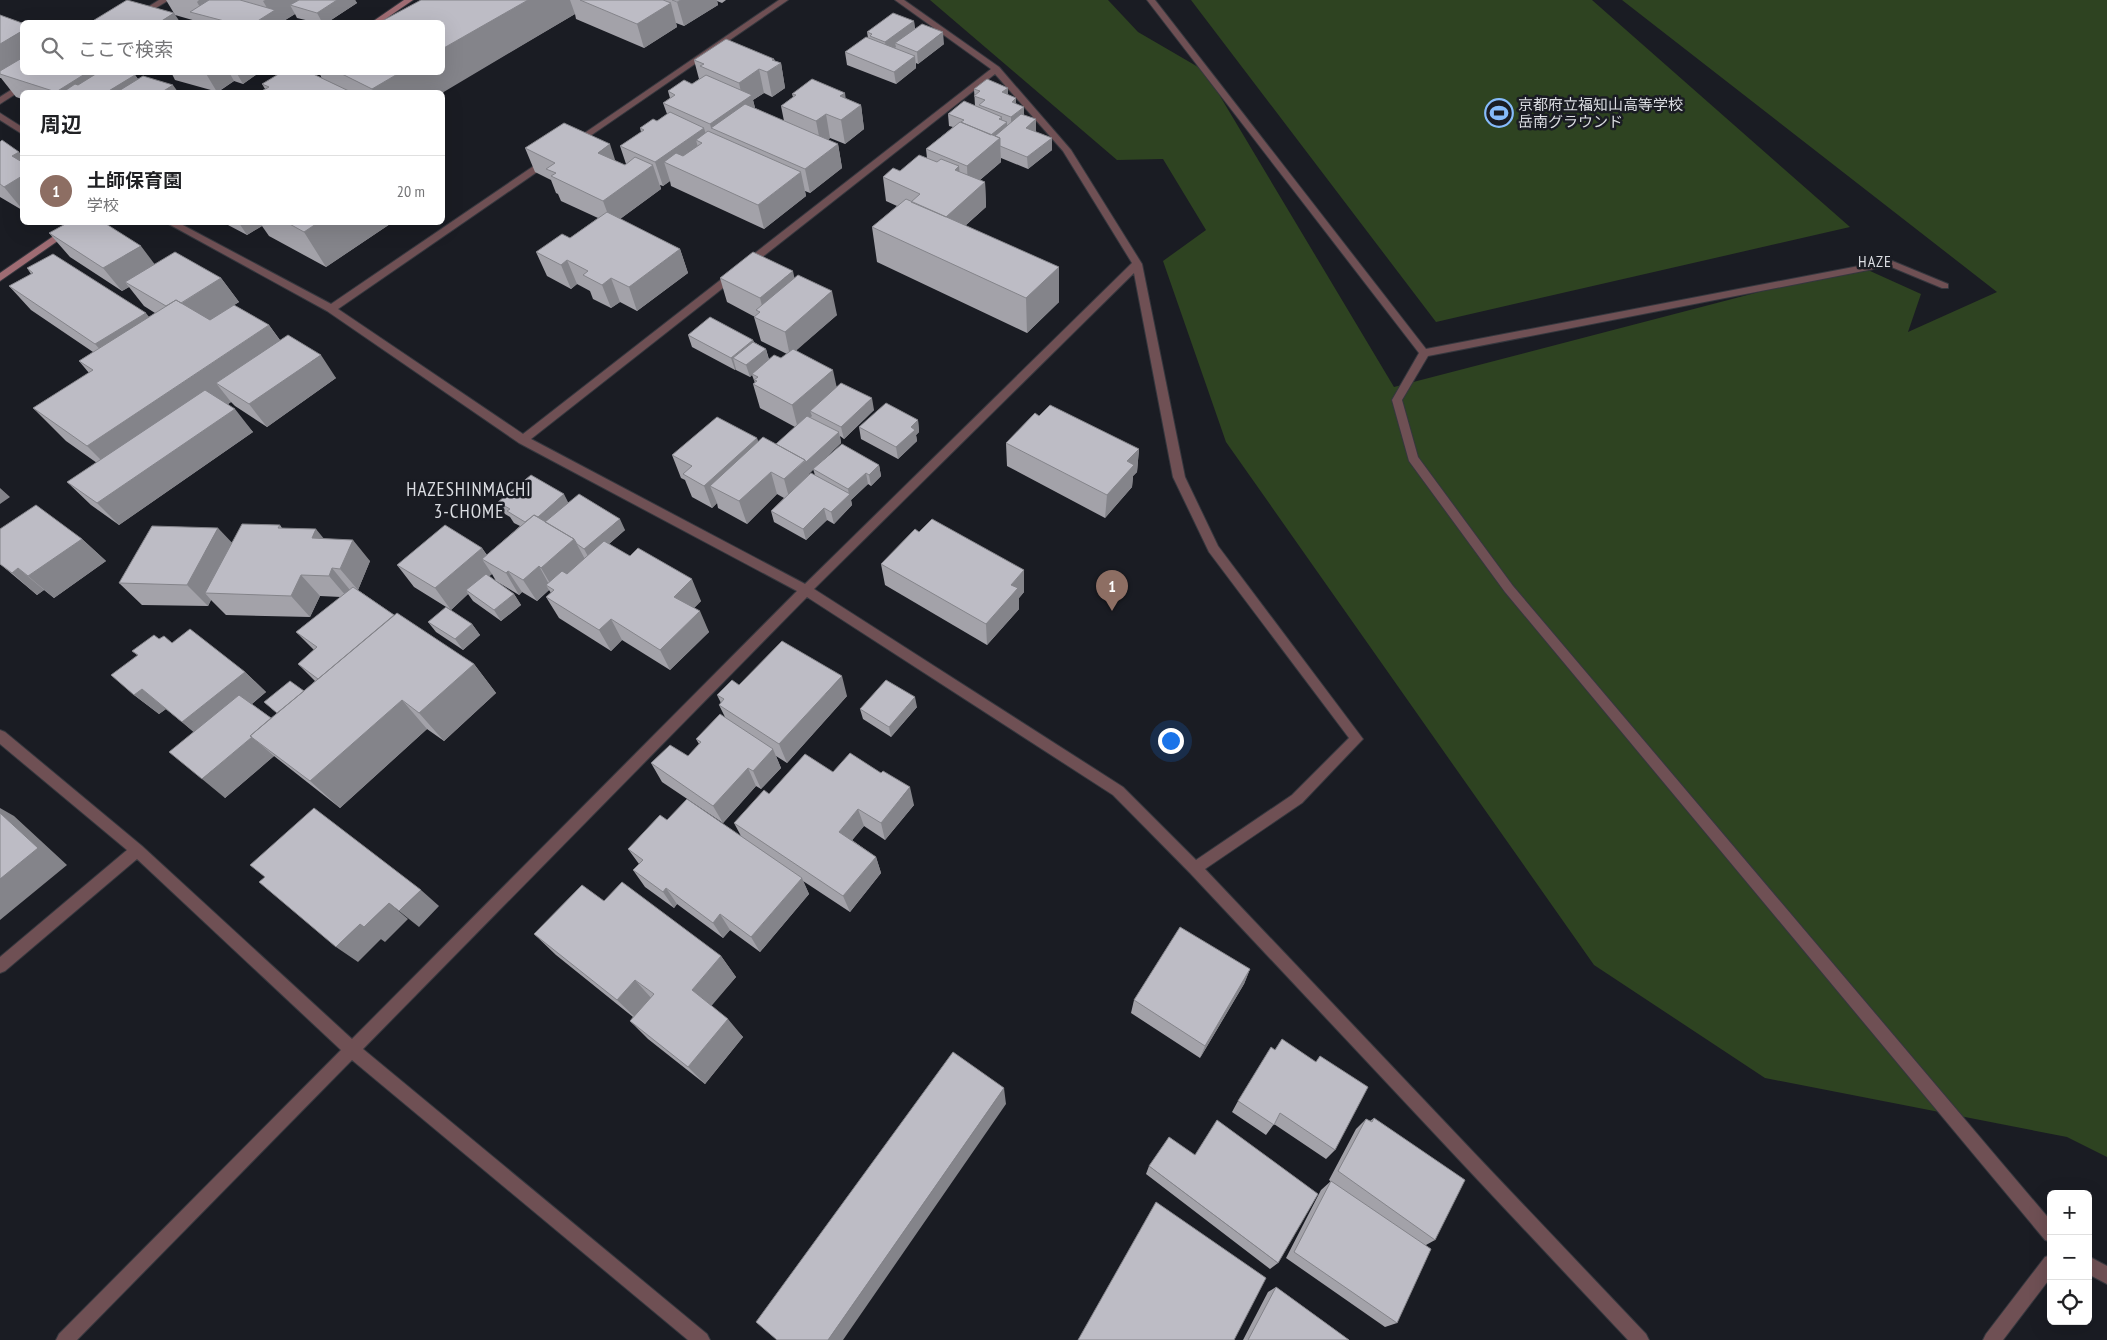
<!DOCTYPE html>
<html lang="ja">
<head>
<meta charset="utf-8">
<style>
  :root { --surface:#fff; --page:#f6f6f6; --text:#202124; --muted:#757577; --line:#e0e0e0; --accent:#b45309 }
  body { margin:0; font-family:"PT Sans Narrow","Noto Sans JP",sans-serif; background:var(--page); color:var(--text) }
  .controls { position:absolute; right:15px; bottom:15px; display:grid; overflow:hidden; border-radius:8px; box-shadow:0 5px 20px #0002 }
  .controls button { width:45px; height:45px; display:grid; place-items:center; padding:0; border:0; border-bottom:1px solid var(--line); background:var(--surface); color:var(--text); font:25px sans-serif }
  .you { position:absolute; left:1170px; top:740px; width:18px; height:18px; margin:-12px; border:4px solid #fff; border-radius:50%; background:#1a73e8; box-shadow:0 0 0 8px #1a73e833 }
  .badge { display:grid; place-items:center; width:32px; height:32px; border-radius:50%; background:var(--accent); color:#fff; font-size:16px; font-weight:700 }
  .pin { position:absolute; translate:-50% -41px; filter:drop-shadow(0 1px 2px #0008) }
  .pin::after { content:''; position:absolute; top:26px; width:18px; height:15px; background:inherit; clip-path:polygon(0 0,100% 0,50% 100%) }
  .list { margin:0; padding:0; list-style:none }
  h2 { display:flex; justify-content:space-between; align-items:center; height:65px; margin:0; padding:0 20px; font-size:21px }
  h2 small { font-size:16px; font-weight:400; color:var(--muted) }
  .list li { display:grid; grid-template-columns:32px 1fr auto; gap:15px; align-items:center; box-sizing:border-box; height:70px; padding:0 20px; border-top:1px solid var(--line) }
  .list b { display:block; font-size:19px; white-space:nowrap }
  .list p { margin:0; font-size:16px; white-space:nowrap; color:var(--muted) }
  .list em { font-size:16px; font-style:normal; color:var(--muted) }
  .icon { flex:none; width:28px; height:28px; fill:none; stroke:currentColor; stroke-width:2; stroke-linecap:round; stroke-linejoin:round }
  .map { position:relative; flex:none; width:2107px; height:1340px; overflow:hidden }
  .search { position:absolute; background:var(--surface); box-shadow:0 5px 20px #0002; left:20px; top:20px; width:425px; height:55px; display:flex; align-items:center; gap:12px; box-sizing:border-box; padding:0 18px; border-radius:8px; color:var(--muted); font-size:19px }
  .panel { position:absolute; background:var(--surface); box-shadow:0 5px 20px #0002; left:20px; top:90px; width:425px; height:135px; border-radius:8px }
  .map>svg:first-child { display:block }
  .green { fill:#2e4321 }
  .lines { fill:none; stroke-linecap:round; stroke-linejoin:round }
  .street-casing { stroke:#35373e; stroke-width:2 }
  .secondary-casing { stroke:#35373e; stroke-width:2 }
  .street { fill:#6f5054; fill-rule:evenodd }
  .secondary { fill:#9f6c73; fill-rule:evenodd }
  .wall { fill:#a3a2a9; fill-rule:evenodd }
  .shaded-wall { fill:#84848a }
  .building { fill:#bdbcc5; stroke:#84848a }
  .labels { text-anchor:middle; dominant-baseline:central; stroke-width:5; stroke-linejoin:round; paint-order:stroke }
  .far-poi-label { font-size:15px; fill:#dbdde2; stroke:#1a1c23; text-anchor:start }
  .far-quarter-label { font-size:16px; letter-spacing:1px; fill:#dbdde2; stroke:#1a1c23 }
  .neighbourhood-label { font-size:19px; letter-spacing:1px; fill:#dbdde2; stroke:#1a1c23 }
</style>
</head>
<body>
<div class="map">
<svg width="2107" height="1340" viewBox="0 0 2107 1340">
  <rect width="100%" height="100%" fill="#1a1c23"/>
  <path class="green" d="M930 0H1108L1138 32 1205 71 1394 387 1859 266 1921 294 1908 332 1997 292 1622 0H2107V1157L2067 1137 1765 1078 1594 965 1226 442 1163 261 1206 230 1163 159 1117 160Z
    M1191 0H1592L1850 227 1436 322Z"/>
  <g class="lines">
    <defs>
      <path id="street" d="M159 0H169L133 22H124Z
        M779 0H788L577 145 574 146 570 143Z
        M895 0H904L999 67 1071 150 1142 264 1185 477 1218 546 1363 739 1302 803 1205 869 1646 1334 1649 1340H1628L1190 873 1113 795 807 597 363 1049 707 1334 710 1340H688L352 1060 77 1340H56L59 1334 341 1050 137 859 5 971 0 973V957L127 850 0 744V730L5 732 142 846 352 1039 797 591 519 443 327 311 165 222H177L331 304 544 159H550V163L338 309 523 434 991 69ZM995 74 1063 151 1132 263 805 584 531 439ZM1134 273 1173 477 1209 552 1349 738 1292 795 1196 860 1123 787 814 589Z
        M1147 0H1155L1426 349 1890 260 1948 284V288H1942L1889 266 1428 356 1402 400 1418 457 1513 586 2051 1221V1242L2045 1240 1505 592 1409 461 1392 400 1419 353Z
        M39 72H50L0 104V97Z
        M0 113 22 127V134L0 120Z
        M2051 1255V1277L2003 1340H1983L1986 1334 2045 1257Z
        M2088 1256 2107 1266V1284L2088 1274Z"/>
      <path id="secondary" d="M404 0H413L381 22H372Z
        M74 222H85L0 281V273Z"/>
    </defs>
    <use href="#street" class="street-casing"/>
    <use href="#secondary" class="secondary-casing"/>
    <use href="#street" class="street"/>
    <use href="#secondary" class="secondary"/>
  </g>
  <path class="wall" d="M166 0H355L357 3 328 22H314L297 18 295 14 282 22H197L196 21 175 15Z
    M421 0H726L722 3 717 1 718 5 684 26 676 23 677 27 644 48 576 19 575 14 442 92H260L265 89 262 84 322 79 319 72H442Z
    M0 15 22 72 135 75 138 79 178 92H22V99L16 97 1 78H0Z
    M914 21 915 29 944 44 918 64 916 63V68L896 84 847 65 845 52 868 38 867 32Z
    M774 59 775 61 781 63 785 88 772 97 764 93 753 100 755 108 784 121 781 106 793 97 792 94 845 98 861 105 864 129 845 144 830 138 828 140 838 144 842 168 810 193 805 191 806 196 764 229 671 186 670 181 663 186 660 185 661 189 620 219 680 249 688 273 637 311 620 302 611 308 593 299 590 291 577 284 571 289 547 276 536 252 570 238 598 218 561 201 558 194 556 193 551 180 535 172 525 148 616 161 625 165 626 164 620 146 641 132 640 128 657 121 667 114 663 103 670 98 668 91 692 84 699 79 694 60Z
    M171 72H260L243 84 234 81 218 92 175 80Z
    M1008 88V95L1016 98V104L1024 107V115L1036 132 1052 138V150L1028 169 1001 158V162L980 180 985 182 986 207 965 226 1059 267V302L1027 333 877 262 872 227 897 206 886 201 883 177 900 171 927 158 926 149 953 127 949 126 948 114 975 106 974 89Z
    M0 142 19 152 22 157V210L0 197Z
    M226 222H393L326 267 269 236 262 226 247 235 228 225Z
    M49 233 155 264 221 278 239 302 234 305 269 325 280 340 336 378 267 427 235 406 231 402 228 404 253 432 119 525 91 505 67 482 97 463 66 441 33 408 89 373 79 361 93 352 31 310 9 286 31 274 27 268 149 317 155 313 144 306 129 287 122 291 70 257Z
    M720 278H794L837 315 796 350 837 387 874 410 844 439 840 436 841 443 823 460 879 465 881 476 871 486 868 484 851 500 852 505 834 524 827 520 806 540 774 522 771 511 784 498 777 494 747 524 718 508 717 503 712 508 692 497 685 480 681 478 672 455 757 438 758 442 776 444 795 427 760 408 753 384 755 383 752 375 750 377 736 370V369L735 370 692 347 688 335 753 340 754 342 766 349 769 359 781 358 787 354 761 341 754 317H755L727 302ZM813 469 815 475H809V474Z
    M1039 416 1139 449 1137 472 1133 476 1132 487 1105 518 1007 466 1006 443Z
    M918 420 919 432 916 435 917 441 898 459 861 439 859 427Z
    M498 502H569L625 530 609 544 701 601 694 608 709 632 670 670 622 640 611 651 559 618 546 597 551 593 549 590 537 601 522 592 519 595 496 581 492 574 489 576 514 594 521 605 501 621 473 601 468 594 451 610 414 587 397 565 482 548 487 555 520 526 514 523 510 517 505 514Z
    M280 525 282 528 324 539 370 561 358 590 394 615 474 664 496 693 444 741 427 729 340 808 274 756 225 798 194 732 166 709 159 714 134 695 137 655 132 651 159 639 172 643 245 672 266 692 252 704 271 718 277 713 264 702 304 691 315 681 298 664 314 650 296 632 341 597 320 596 310 617 226 615 211 600 208 606 142 605 119 583Z
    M919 532 1024 570V592L1019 598V609L987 645 885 585 881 564Z
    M82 539 106 561 54 598 44 590 37 595 0 564Z
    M428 622 472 624 480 635 463 650 436 632Z
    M739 685 847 696 787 763 776 756 781 768 761 789 756 786 723 823 662 782 651 763 688 756 699 744 696 739 725 717 719 705 721 703 717 695Z
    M917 707 891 737 863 719 860 709Z
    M833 772 914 805 885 840 864 826 852 840 876 857 881 873 850 912 803 881 809 894 760 952 730 930 723 938 677 904 674 908 645 887 633 870 639 864 628 849 667 820 741 836 734 823 769 794Z
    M604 901 721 956 736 977 711 1005 743 1037 705 1084 648 1039 630 1021 633 1017 556 955 534 934Z
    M1250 969 1244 984 1200 1058 1131 1013 1134 1000Z
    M1275 1050 1316 1062 1320 1056 1335 1150 1326 1159 1274 1124 1266 1135 1232 1112 1238 1101Z
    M1374 1118 1435 1240 1426 1245 1397 1323 1385 1327 1286 1258 1321 1190 1331 1181 1333 1183 1329 1180 1356 1129 1366 1119 1370 1121Z
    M1149 1166 1278 1263 1270 1269 1146 1174Z
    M1276 1287 1349 1340H1243L1268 1292Z"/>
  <path class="shaded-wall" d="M199 0H231L205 16 197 2Z
    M265 0H310L290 5 295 14 282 22H256L270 13 263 1Z
    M337 0H355L357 3 328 22H322L317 13Z
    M528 0H570L575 14 442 93 374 92 372 89 401 72H442V49Z
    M681 0H717L718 5 684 26 677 2Z
    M671 3 677 27 644 48 637 24Z
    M174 13 180 22H160Z
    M914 21 915 33 895 43 896 47 887 54 885 42Z
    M22 31V65L0 74V44Z
    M943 32 944 44 918 64 917 52Z
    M915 56 916 68 896 84 894 72Z
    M774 59 776 67 781 63 785 88 772 97 767 72 772 60Z
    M759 69 764 93 753 100 758 119 711 128 710 124 743 101 739 83Z
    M88 72H110L135 75 147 92H56Z
    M205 72H229L234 81 217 92Z
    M236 72H260L243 84Z
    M173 85 178 92H162Z
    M1008 88V100L1002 92Z
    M845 93 848 115 861 105 864 129 845 144 841 120 840 96Z
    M1016 98V111L1012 102Z
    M1024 107V119L1011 130V117Z
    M826 114 830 138 821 146 816 121Z
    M1002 117V126L1007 122V135L1000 141 1001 162 968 190 967 166Z
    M1036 119V132L1026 141V128Z
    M704 128 711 152 702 143 696 140 701 159 664 162 670 181 663 186 655 162Z
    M1052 138V150L1028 169 1027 157Z
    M610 144 618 169 598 153Z
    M838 144 842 168 810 193 805 169Z
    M19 152 22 157V169L12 156Z
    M653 165 661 189 612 225 603 201Z
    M959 166 961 190 955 170Z
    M801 172 806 196 764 229 758 205Z
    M22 176V209L4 187Z
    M985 182 986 207 944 244 942 220Z
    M260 222 262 226 247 235 239 223Z
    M319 222H393L326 267 304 232Z
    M141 246 159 270 125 282 129 287 122 291 103 268Z
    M680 249 688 273 637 311 629 287Z
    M567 260 577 284 571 289 561 265Z
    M1059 267V302L1027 333 1026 298Z
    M793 271 798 295 766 322 760 298Z
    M221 278 239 302 190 333 171 310Z
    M611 278 620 302 611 308 602 285Z
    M832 291 837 315 790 356 785 332Z
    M146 313 165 337 116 367 95 344Z
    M269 325 293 359 216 383 231 402 119 478 87 446Z
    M753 340 756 352 733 358 736 369 735 370 731 358Z
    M766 349 769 361 752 374V375L750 377 746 365Z
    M321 355 336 378 267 427 249 404Z
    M833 370 838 393 810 411 812 416 798 429 792 405Z
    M872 398 874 410 844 439 841 427Z
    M235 409 253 432 119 525 97 503Z
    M918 420 919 432 916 435 917 441 898 459 896 447 911 427Z
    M839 432 841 443 809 474 811 482 790 501 784 479Z
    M757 438 763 460 710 486 717 503 712 508 704 486Z
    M1139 449 1137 472 1133 476 1132 487 1105 518 1107 495 1127 461Z
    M879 465 881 476 871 486 869 475Z
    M771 472 777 494 747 524 739 501Z
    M866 473 868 484 851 500 852 505 834 524 831 512 849 495 848 489Z
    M0 488 10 497 0 504Z
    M564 494 570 506 547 526 529 524Z
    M824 508 827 520 806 540 803 529Z
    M620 519 625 530 590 560 584 549Z
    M218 528 239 550 205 593 211 600 208 606 187 585Z
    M316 529 334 551 312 538Z
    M82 539 106 561 54 598 28 576Z
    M574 539 586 561 554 590 541 568Z
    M353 540 370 561 358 590 340 569Z
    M482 548 493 566 482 559 492 574 470 593 466 590 468 594 451 610 435 588Z
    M539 566 551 588 546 585 549 590 537 601 523 580Z
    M18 568 44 590 37 595 12 573Z
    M332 568 350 590 347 597 329 576Z
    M1024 570V592L1019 598V609L987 645 986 624 1011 585Z
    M508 571 522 592 519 595 506 573Z
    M301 575 320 596 310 617 291 596Z
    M692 579 701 601 684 618 674 597Z
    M514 594 521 605 501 621 494 610Z
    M700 611 709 632 670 670 660 650Z
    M611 619 622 640 611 651 599 630Z
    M472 624 480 635 463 650 455 639Z
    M474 664 496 693 444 741 419 713Z
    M245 672 266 692 205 742 182 722Z
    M842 676 847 696 787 763 779 744Z
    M142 689 166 709 159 714 134 695Z
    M915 697 917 707 891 737 889 727Z
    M402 700 427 729 340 808 310 781Z
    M252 737 274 756 225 798 202 779Z
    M773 749 781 768 761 789 753 771Z
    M748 768 756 786 723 823 713 806Z
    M910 787 914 805 885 840 881 823Z
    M0 808 14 816 67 865 0 920Z
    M858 809 864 826 845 849 839 832Z
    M876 857 881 873 850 912 843 896Z
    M802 878 809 894 760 952 751 937Z
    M666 888 677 904 674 908 663 892Z
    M421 890 439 906 419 927 399 911Z
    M389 903 408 919 385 942 364 927Z
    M720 914 730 930 723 938 713 923Z
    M360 924 381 939 358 962 336 947Z
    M721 956 736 977 708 1010 692 990Z
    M1250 969 1244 984 1200 1058 1205 1046Z
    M635 980 653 1000 637 1019 617 1000Z
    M728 1019 743 1037 705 1084 688 1067Z
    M1004 1088 1006 1104 843 1340H828Z"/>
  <path class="building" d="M127 0 174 13 160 22H91Z
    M209 0H240L275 10 256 22H228L190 12Z
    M299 0H337L317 13 290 5Z
    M421 0H528L442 49V22H380Z
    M580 0H663L671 3 637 24Z
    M672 0H681L677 2Z
    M893 13 914 21 885 42 870 36 872 34 867 32Z
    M0 15 22 23V31L0 44Z
    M922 24 943 32 917 52 895 43Z
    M866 37 915 56 894 72 845 52Z
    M726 39 774 59 772 60 781 63 767 72 759 69 739 83 700 66 704 64 694 60Z
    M22 58V72H88L56 92 0 74V71Z
    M99 72H128L135 75 107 92H63L75 84 78 85Z
    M282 72H309L351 92H260L269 87 262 84Z
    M338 72H401L372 89Z
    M706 75 752 95 710 124 663 103 675 95 668 91 684 80 692 84Z
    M143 76 173 85 162 92H117Z
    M812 79 845 93 840 96 861 105 841 120 826 114 816 121 781 106 796 95 792 94Z
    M987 79 1008 88 1002 92 1016 98 1012 102 1024 107 1011 117 979 105 985 100 974 96 980 91 974 89Z
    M964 101 1002 117 999 119 1007 122 991 135 961 122 964 120 948 114Z
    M745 104 838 144 805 169 711 128Z
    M670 112 704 128 655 162 620 146 644 130 640 128 653 119 657 121Z
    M1021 114 1036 119 1026 128 1052 138 1027 157 1000 146V138L995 136Z
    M960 122 1000 138 967 166 926 149Z
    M564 123 610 144 598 153 625 165 635 157 653 165 603 201 551 176 556 173 546 169 555 163 525 148Z
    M708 131 801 172 758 205 664 162 676 153 683 156 702 143 696 140Z
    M2 140 19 152 12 156 22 162V176L4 187 0 184V142Z
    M919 155 937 162 941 159 959 166 955 170 985 182 946 217 911 202 920 194 883 177 893 168 900 171Z
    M906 199 1059 267 1026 298 872 227Z
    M607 212 680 249 629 287 611 278 602 285 583 275 588 271 567 260 561 265 536 252 562 234 570 238Z
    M69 222H103L141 246 103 268 49 233Z
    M286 222H319L304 232Z
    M175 252 221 278 181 303 176 300 166 306 125 282Z
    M753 252 793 271 760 298 720 278Z
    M53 254 146 313 95 344 9 286 33 273 27 268Z
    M798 275 832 291 785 332 754 317 760 312 756 310Z
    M176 300 210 320 234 305 269 325 87 446 33 408 93 370 79 361Z
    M710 317 753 340 731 358 688 335Z
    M288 335 321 355 249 404 216 383Z
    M753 342 766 349 746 365 733 358Z
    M793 349 833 370 792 405 753 384 757 381 754 380 758 377 752 374 774 355 781 358Z
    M841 383 872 398 841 427 810 411Z
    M205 390 235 409 97 503 67 482Z
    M886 403 918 420 911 427 915 430 896 447 859 427Z
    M1050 405 1139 449 1127 461 1134 465 1107 495 1006 443 1035 413 1039 416Z
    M807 416 839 432 806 462 805 460 776 444Z
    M717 417 757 438 704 486 683 474 692 466 672 455Z
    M763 437 805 460 784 479 771 472 739 501 710 486Z
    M842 444 879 465 869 475 866 473 848 489 813 469Z
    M811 473 850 494 831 512 824 508 803 529 771 511Z
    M531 475 564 494 538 517 534 515 525 522 507 511 510 509 498 502Z
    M579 494 620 519 584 549 577 544 574 539 545 522Z
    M36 505 82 539 28 576 18 568 12 573 0 564V529Z
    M534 515 574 539 541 568 539 566 523 580 508 571 506 573 482 559Z
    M932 519 1024 570 1011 585 1018 588 986 624 881 564 915 529 919 532Z
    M242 524 280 525 278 528 316 529 312 538 353 540 340 569 332 568 329 576 301 575 291 596 205 593Z
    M445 525 482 548 435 588 397 565Z
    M152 526 218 528 187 585 119 583Z
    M604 541 630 556 638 548 692 579 674 597 700 611 660 650 611 619 599 630 546 597 554 590 546 585 562 571 567 574Z
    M486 574 514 594 494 610 466 590Z
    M353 587 394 615 318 679 298 664 317 647 296 632Z
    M446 607 472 624 455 639 428 622Z
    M397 613 474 664 419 713 402 700 310 781 250 736Z
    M190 629 245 672 182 722 142 689 134 695 111 675 138 655 132 651 154 635 159 639 164 636 172 643Z
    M782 641 842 676 779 744 719 705 724 699 717 695 732 680 739 685Z
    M886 680 915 697 889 727 860 709Z
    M290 681 304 691 277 713 264 702Z
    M239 695 271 718 250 736 252 737 202 779 169 752Z
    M720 714 773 749 753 771 748 768 713 806 651 763 670 745 688 756 701 742 696 739Z
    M850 753 881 773 883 771 910 787 881 823 858 809 839 832 876 857 843 896 734 823 764 790 769 794 805 754 833 772Z
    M687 799 802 878 751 937 720 914 713 923 666 888 663 892 633 870 643 860 628 849 660 815 667 820Z
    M314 808 421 890 399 911 389 903 364 927 360 924 336 947 259 882 265 877 250 865Z
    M0 813 38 848 0 879Z
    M622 882 721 956 692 990 728 1019 688 1067 630 1021 654 994 635 980 617 1000 534 934 582 885 604 901Z
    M1180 927 1250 969 1205 1046 1134 1000Z
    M1282 1039 1316 1062 1320 1056 1368 1087 1335 1150 1280 1113 1274 1125 1238 1101 1271 1047 1275 1050Z
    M953 1052 1004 1088 828 1340H777L756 1322Z
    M1374 1118 1465 1180 1435 1240 1338 1171 1366 1119 1372 1122Z
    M1217 1120 1318 1194 1278 1263 1149 1166 1169 1137 1195 1155Z
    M1331 1181 1431 1249 1397 1323 1294 1252Z
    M1156 1202 1266 1278 1234 1340H1078Z
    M1276 1287 1349 1340H1248Z"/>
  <defs>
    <symbol id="stadium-ring" viewBox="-11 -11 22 22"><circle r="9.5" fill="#1a1c23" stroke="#86bbfb" stroke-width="1.5"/><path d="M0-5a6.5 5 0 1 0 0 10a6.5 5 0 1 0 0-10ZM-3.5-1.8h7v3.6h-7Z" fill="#86bbfb"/></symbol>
  </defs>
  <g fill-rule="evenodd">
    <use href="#stadium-ring" x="1483" y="97" width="32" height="32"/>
  </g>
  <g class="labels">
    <g class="far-poi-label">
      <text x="1518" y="104">京都府立福知山高等学校<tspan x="1518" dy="17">岳南グラウンド</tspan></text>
    </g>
    <g class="far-quarter-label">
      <text x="1875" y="261">HAZE</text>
    </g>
    <g class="neighbourhood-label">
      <text x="469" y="489">HAZESHINMACHI<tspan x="469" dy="22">3-CHOME</tspan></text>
    </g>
  </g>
</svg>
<div class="controls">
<button>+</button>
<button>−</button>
<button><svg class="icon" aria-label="locate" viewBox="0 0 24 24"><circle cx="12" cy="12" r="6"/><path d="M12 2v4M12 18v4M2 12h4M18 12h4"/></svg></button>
</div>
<div class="you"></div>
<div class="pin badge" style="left:1112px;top:611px;background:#8d6e63">1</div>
<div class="search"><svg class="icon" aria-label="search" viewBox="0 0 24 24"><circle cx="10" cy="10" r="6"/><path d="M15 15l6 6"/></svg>ここで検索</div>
<section class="panel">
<h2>周辺<small></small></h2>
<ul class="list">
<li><span class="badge" style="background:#8d6e63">1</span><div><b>土師保育園</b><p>学校</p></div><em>20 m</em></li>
</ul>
</section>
</div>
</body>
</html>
